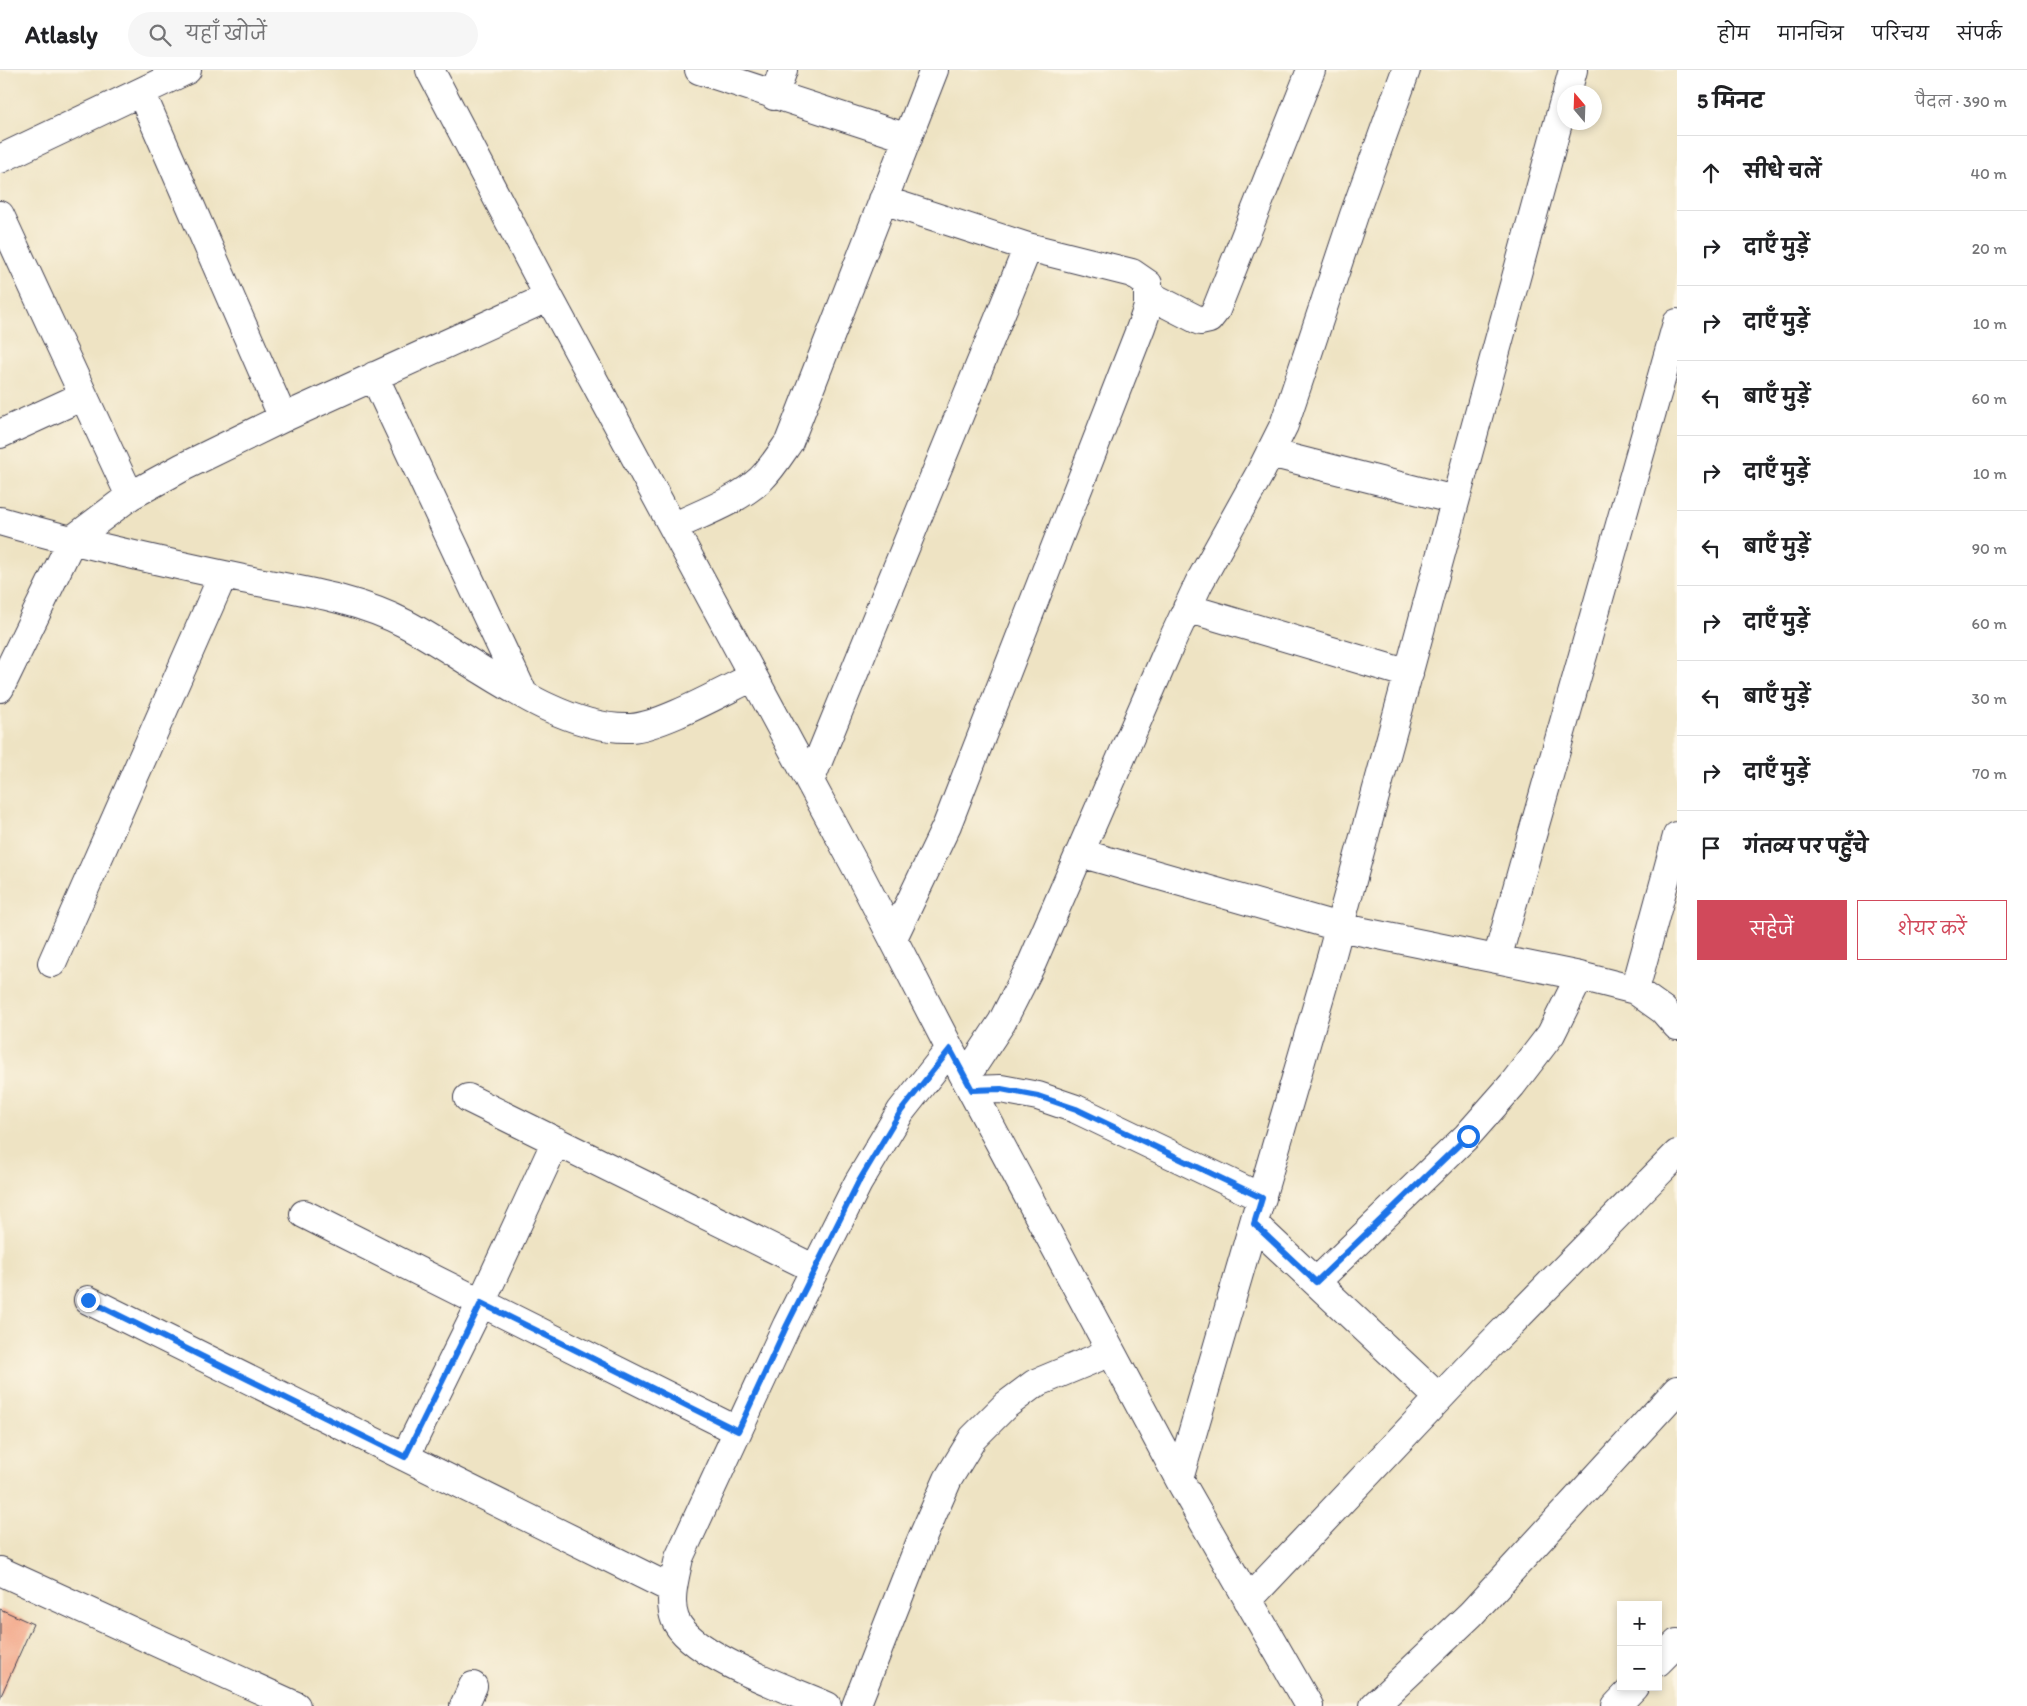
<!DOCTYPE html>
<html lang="hi">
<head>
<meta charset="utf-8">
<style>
  :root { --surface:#fff; --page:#f6f6f6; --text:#202124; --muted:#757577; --line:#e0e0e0; --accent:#d1495b }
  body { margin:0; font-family:Itim,"Playpen Sans Deva",sans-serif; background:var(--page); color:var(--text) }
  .controls { position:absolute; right:15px; bottom:15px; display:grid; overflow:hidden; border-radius:0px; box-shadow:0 2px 8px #0003 }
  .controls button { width:45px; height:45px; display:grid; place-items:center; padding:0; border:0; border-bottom:1px solid var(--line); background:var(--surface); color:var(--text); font:25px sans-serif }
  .compass { position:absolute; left:1557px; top:15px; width:45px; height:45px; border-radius:50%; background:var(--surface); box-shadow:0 2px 8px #0003; rotate:341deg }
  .stop { position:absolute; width:15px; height:15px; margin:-11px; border:4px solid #1a73e8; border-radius:50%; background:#fff }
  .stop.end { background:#1a73e8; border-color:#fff; box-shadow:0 1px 5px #0008 }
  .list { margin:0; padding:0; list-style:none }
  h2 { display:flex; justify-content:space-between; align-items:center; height:65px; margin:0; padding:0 20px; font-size:21px }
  h2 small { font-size:16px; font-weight:400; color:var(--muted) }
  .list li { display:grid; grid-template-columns:32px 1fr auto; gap:15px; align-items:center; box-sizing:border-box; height:75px; padding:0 20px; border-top:1px solid var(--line) }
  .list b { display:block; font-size:19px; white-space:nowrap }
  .list em { font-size:16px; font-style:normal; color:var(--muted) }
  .actions { display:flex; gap:10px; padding:15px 20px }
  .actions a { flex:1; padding:11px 0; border:1px solid var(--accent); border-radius:0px; text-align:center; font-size:18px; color:var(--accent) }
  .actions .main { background:var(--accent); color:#fff }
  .icon { flex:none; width:28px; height:28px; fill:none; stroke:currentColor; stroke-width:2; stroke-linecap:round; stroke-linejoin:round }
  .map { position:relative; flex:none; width:1677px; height:1636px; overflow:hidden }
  header { display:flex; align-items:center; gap:30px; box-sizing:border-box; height:70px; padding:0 25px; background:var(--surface); border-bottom:1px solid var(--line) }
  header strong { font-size:24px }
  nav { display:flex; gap:28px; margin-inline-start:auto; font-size:18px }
  .search { width:350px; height:45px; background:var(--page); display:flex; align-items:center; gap:12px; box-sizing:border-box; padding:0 18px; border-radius:28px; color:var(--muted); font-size:19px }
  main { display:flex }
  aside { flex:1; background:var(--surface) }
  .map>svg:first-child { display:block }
  .building { fill:#f3a88a }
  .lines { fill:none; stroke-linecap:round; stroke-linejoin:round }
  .minor-casing { stroke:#413f4f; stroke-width:30 }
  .minor { stroke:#fff; stroke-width:28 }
  .route { stroke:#1a73e8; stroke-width:6 }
</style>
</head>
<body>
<header>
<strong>Atlasly</strong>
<div class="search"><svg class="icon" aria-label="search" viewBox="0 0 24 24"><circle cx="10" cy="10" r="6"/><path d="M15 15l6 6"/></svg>यहाँ खोजें</div>
<nav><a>होम</a><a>मानचित्र</a><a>परिचय</a><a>संपर्क</a></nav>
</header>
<main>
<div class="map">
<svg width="1677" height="1636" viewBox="0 0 1677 1636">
  <rect width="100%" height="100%" fill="#fcf5e5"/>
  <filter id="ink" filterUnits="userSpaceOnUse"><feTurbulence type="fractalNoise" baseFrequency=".02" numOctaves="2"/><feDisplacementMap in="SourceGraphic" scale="10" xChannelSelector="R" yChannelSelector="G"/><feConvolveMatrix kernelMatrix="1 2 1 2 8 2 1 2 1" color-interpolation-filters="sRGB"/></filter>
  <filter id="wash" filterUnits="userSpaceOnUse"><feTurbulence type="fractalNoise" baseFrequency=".0096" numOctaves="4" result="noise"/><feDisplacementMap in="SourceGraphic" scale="20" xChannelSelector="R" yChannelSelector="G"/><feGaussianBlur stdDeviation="1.12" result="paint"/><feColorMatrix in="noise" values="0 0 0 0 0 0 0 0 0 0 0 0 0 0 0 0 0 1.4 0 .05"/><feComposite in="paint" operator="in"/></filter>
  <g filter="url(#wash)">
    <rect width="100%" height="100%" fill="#eee3c3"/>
    <g id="blocks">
      <path class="building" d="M0 1539 33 1554 0 1628Z"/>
    </g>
  </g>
  <g filter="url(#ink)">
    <use href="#blocks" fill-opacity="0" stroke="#413f4f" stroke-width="1"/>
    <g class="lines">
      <defs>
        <path id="minor" d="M430 0 549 227 857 799 965 1008 1179 1409 1309 1636
          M699 0 908 68
          M141 22 283 348
          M1567 22 1573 0
          M774 26 783 0
          M0 89 187 0
          M883 130 1028 177 1132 203 1148 214V237L1141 257 947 755 893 868
          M0 145 130 426
          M1149 225 1200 251 1209 249 1216 240 1311 0
          M374 306 523 623
          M0 364 83 326
          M1270 383 1455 430
          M0 451C80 474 162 492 243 509 297 520 357 528 406 554 471 588 555 661 631 658 662 656 723 621 753 607
          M673 457C702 443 737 431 761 409 772 398 780 385 789 372L934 0
          M1187 538 1409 604
          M0 618 72 470 130 426 183 397 283 348 549 227
          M810 711 1028 177
          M1080 783 1339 857 1580 906 1635 920 1663 940 1677 956
          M1497 889 1677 253
          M52 893 223 505
          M1635 920 1677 766
          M965 1008 1002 952 1032 893 1171 573 1199 513 1260 403 1284 355 1354 145 1406 0
          M972 1020 1001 1019 1038 1026 1076 1039 1262 1128
          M468 1028 815 1199
          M304 1144 738 1361
          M1254 1154 1439 1328
          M1316 1212 1467 1066 1512 1015 1551 964 1580 906
          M88 1230 672 1519
          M405 1387 481 1233 556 1071
          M1179 1409 1331 888 1564 31
          M0 1501 296 1636
          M1248 1530 1481 1284 1677 1084
          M1658 1592 1677 1573
          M464 1636 473 1616
          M827 1636C791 1620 690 1586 675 1549 668 1530 675 1507 679 1488L787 1255 858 1113 901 1041 950 979
          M856 1636 920 1473 948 1409 973 1368 1006 1335 1034 1314 1111 1282
          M1374 1636 1471 1544 1677 1320
          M1616 1636 1634 1617"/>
      </defs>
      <use href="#minor" class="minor-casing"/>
      <use href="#minor" class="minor"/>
    </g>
  </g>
  <g class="lines" filter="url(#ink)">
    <path class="route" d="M88 1230 405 1387 481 1233 738 1361 787 1255 858 1113 901 1041 950 979 972 1020 1001 1019 1038 1026 1076 1039 1262 1128 1254 1154 1316 1212 1468 1066"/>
  </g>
</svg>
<div class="controls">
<button>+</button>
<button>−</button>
</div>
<svg class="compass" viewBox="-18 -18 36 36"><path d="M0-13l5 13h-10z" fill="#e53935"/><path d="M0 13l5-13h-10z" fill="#757577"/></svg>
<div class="stop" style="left:1468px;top:1066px"></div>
<div class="stop end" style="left:88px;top:1230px"></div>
</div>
<aside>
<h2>5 मिनट<small>पैदल · 390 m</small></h2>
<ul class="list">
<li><svg class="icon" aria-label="ahead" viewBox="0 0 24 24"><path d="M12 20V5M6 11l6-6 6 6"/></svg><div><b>सीधे चलें</b></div><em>40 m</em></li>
<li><svg class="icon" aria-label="right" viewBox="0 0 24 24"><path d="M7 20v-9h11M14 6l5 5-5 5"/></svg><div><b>दाएँ मुड़ें</b></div><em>20 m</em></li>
<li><svg class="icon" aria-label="right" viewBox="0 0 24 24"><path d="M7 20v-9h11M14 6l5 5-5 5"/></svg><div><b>दाएँ मुड़ें</b></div><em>10 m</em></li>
<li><svg class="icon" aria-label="left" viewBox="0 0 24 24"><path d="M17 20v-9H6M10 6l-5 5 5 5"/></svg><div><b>बाएँ मुड़ें</b></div><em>60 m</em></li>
<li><svg class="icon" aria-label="right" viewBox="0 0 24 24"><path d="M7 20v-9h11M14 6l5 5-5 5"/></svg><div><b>दाएँ मुड़ें</b></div><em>10 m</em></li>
<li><svg class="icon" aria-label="left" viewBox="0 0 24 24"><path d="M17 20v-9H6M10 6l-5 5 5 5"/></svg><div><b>बाएँ मुड़ें</b></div><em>90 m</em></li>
<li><svg class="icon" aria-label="right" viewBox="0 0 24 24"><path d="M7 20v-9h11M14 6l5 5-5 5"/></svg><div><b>दाएँ मुड़ें</b></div><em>60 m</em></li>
<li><svg class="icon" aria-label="left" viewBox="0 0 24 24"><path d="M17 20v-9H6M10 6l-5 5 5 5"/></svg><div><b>बाएँ मुड़ें</b></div><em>30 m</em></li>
<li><svg class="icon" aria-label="right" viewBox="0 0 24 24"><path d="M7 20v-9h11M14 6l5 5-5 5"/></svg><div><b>दाएँ मुड़ें</b></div><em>70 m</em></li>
<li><svg class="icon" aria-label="arrive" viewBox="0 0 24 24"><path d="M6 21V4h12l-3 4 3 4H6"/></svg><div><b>गंतव्य पर पहुँचे</b></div></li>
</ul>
<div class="actions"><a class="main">सहेजें</a><a>शेयर करें</a></div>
</aside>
</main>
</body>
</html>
